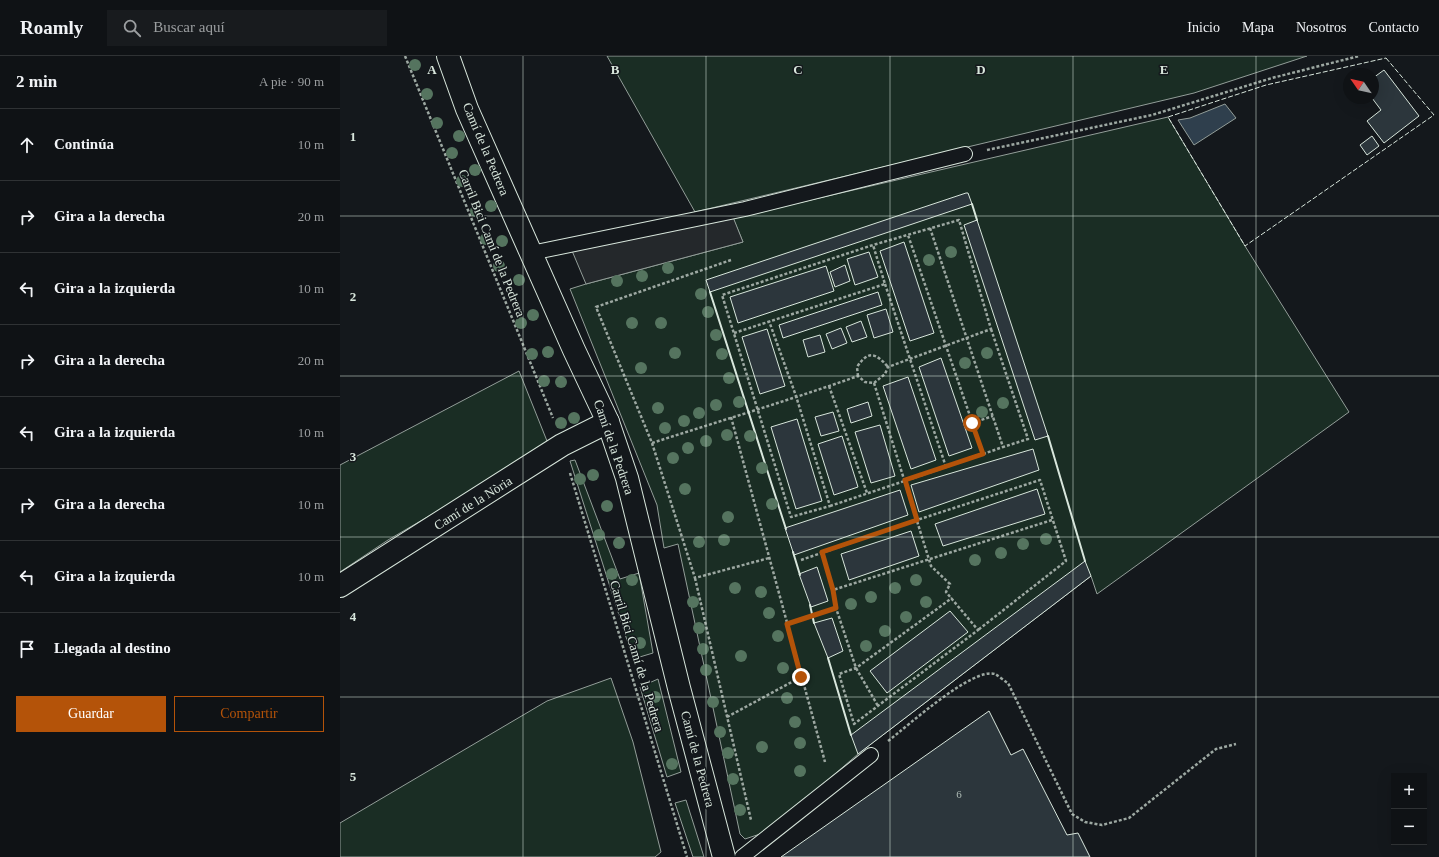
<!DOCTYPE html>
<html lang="es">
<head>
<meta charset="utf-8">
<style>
  :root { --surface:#0f1215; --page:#181b1e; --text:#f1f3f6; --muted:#9b9ea0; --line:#2f3234; --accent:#b45309 }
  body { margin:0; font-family:"Times New Roman",serif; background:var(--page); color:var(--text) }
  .controls { position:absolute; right:12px; bottom:12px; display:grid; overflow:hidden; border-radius:0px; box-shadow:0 4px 16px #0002 }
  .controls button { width:36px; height:36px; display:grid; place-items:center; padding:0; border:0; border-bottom:1px solid var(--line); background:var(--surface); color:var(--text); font:20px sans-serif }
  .compass { position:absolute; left:1003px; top:12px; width:36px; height:36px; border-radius:50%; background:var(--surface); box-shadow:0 4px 16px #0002; rotate:304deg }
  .stop { position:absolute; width:12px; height:12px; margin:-9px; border:3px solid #b45309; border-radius:50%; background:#fff }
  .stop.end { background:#b45309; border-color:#fff; box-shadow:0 1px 4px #0008 }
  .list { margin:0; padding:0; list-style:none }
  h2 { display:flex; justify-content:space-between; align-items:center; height:52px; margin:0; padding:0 16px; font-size:17px }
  h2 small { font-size:13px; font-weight:400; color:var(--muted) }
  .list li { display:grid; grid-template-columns:26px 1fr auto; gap:12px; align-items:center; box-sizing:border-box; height:72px; padding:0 16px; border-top:1px solid var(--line) }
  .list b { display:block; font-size:15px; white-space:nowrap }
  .list em { font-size:13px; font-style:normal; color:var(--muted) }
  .actions { display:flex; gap:8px; padding:12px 16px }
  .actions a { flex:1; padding:9px 0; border:1px solid var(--accent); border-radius:0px; text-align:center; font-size:14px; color:var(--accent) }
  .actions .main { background:var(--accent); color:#fff }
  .icon { flex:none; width:22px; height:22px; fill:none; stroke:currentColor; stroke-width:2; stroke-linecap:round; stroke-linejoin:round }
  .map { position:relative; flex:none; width:1099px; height:801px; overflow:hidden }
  header { display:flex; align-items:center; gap:24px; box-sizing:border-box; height:56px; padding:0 20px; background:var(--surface); border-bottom:1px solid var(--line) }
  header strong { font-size:19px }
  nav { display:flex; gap:22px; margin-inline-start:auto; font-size:14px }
  .search { width:280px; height:36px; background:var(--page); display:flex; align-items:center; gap:10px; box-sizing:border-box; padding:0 14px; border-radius:0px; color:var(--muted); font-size:15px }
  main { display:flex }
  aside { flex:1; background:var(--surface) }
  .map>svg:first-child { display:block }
  .green { fill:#1a2d24; stroke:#939e99 }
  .parking { fill:#24282b; stroke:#939e99 }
  .water { fill:#2f3f4d; stroke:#939e99 }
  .building { fill:#2c363c; stroke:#d8e6dc }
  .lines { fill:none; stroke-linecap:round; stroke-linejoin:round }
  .lane-casing { stroke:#d8e6dc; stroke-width:16 }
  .street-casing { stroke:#d8e6dc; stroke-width:24 }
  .secondary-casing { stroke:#d8e6dc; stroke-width:24 }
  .path { stroke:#9da8a2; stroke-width:2.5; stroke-dasharray:3 2; stroke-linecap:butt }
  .lane { stroke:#14181c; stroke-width:14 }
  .street { stroke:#14181c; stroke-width:22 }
  .secondary { stroke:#14181c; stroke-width:22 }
  .fence { stroke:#d8e6dc; stroke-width:1; stroke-dasharray:5 2; stroke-linecap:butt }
  .wall { stroke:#d8e6dc; stroke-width:2 }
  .tree { fill:#55745f }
  .route { stroke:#b45309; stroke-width:5 }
  .grid { fill:none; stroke:#d8e6dc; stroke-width:1; stroke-opacity:0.55 }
  .labels { text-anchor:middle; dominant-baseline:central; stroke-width:3; stroke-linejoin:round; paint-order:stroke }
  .number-label { font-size:11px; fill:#adbab4 }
  .street-label { font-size:13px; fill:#d8e6dc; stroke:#14181c }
  .grid-label { font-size:13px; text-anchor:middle; font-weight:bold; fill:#d8e6dc; stroke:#14181c; stroke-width:3; stroke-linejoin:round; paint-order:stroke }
</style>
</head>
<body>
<header>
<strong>Roamly</strong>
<div class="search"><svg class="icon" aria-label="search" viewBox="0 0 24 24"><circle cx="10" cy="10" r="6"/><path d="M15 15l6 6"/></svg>Buscar aquí</div>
<nav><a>Inicio</a><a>Mapa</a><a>Nosotros</a><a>Contacto</a></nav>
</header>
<main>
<aside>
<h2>2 min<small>A pie · 90 m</small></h2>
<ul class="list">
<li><svg class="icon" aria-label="ahead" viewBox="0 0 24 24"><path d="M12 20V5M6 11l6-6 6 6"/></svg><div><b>Continúa</b></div><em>10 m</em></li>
<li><svg class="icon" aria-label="right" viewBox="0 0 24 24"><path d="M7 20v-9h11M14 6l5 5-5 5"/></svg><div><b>Gira a la derecha</b></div><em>20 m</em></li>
<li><svg class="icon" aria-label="left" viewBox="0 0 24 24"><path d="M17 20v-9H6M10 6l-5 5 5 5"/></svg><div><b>Gira a la izquierda</b></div><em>10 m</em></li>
<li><svg class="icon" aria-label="right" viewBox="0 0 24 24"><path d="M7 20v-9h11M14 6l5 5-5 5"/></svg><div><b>Gira a la derecha</b></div><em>20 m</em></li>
<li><svg class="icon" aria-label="left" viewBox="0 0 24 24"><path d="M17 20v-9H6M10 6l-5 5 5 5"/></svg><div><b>Gira a la izquierda</b></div><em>10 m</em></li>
<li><svg class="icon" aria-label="right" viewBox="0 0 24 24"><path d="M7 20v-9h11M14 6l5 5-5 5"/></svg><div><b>Gira a la derecha</b></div><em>10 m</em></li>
<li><svg class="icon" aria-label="left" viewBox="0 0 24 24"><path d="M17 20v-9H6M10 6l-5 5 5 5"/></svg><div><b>Gira a la izquierda</b></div><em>10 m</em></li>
<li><svg class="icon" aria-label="arrive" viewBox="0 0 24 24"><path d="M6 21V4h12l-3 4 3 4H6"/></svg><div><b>Llegada al destino</b></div></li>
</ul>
<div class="actions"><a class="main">Guardar</a><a>Compartir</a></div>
</aside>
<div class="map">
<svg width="1099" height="801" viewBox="0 0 1099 801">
  <rect width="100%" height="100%" fill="#14181c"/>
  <path class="green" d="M267 0H967L854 37 355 156Z
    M828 61 905 190 1009 356 757 538 751 520 518 698 429 775 405 783 400 778 338 488 324 492 317 449 230 233 246 228 403 186 393 162Z
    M179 315 209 390 48 484 0 516V409Z
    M235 404 280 523 299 517 313 597 293 603 230 405Z
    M271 622 293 686 321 796 315 801H0V767L207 645Z
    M318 623 341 716 327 721 300 631Z
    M346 744 364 801H353L335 747Z"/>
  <path class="parking" d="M391 156 403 186 246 228 230 190Z"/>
  <path class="water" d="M885 48 896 62 854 89 838 64 850 62Z"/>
  <path class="building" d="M1044 14 1079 60 1044 87 1027 65 1041 54 1032 42 1033 22Z
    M1032 80 1039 90 1027 99 1020 89Z
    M626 137H628L632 148 370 236 366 224Z
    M637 164 708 380 695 384 624 169Z
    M564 186 594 277 570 285 540 195Z
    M529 196 538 221 515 229 507 203Z
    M505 209 510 225 495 231 490 216Z
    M486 210 494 235 398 267 390 241Z
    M538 236 542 249 443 282 439 269Z
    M546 253 553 276 534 282 527 259Z
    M521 265 527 281 512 286 506 271Z
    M501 272 507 287 492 293 486 278Z
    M427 273 445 330 420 338 402 281Z
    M480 279 485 296 468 301 463 284Z
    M601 302 632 392 609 400 579 311Z
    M568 321 596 404 571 413 543 330Z
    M528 346 532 360 511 367 507 353Z
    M493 356 499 375 481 380 475 361Z
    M457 363 482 445 456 453 431 371Z
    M540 369 555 420 531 427 515 376Z
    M502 380 518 431 494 439 478 388Z
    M693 393 699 414 579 456 571 429Z
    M697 433 705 458 603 490 595 468Z
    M560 434 568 459 454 499 445 472Z
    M571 475 579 500 509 524 501 498Z
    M745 505 751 520 518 698 511 679Z
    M477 511 488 545 471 551 459 518Z
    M610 555 628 576 547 637 530 615Z
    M492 562 503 595 488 602 474 567Z
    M649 655 671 699 683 693 727 779 738 777 750 801H441Z"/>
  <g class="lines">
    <defs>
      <path id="lane" d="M191 197 405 153 625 98
        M402 801 531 699"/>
      <path id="street" d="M0 530 222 389 268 366"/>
      <path id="secondary" d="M108 0 127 53 234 294 268 366 287 422 339 632 384 801"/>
    </defs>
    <use href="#lane" class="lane-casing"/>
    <use href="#street" class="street-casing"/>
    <use href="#secondary" class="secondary-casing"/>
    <path class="path" d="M65 0 213 362
      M647 94 812 59 932 22 1019 0
      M590 172 663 391 688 383 651 273
      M391 204 256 251 312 387 355 522 429 502
      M545 228 606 411 643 398 568 179
      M394 277 545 228 533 189
      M518 320 517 311C528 294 536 297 548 311
      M534 327 591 510 610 528 606 536 638 574 514 668 499 618 516 612 612 542
      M489 330 527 437
      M391 361 485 706
      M632 367 653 360
      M312 387C380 365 450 344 518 320L525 326 534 327 545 318 548 311 651 273 619 164 533 189 382 239 451 461 490 450 456 340 429 265
      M643 398 663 391
      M230 417 347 801
      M490 450 606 411
      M482 496 493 534
      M461 504 577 464 700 424 726 505 638 574
      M355 522 411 764
      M496 552 493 534 712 464
      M447 568 496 552 516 612 538 650
      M387 661 461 621
      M548 685C568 670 632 611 655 618 659 620 664 625 668 627L732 758 745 766 762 769 789 762 876 693 896 688"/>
    <use href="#lane" class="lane"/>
    <use href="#street" class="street"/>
    <use href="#secondary" class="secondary"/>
    <path class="fence" d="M1046 2 1094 59 905 190 828 61 926 29Z"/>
    <path class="wall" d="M632 148 637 164
      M370 236 446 473
      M708 380 745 505
      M453 496 460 519
      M470 549 474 567
      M488 602 511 679"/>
  </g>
  <g class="tree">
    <circle cx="75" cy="9" r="6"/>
    <circle cx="87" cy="38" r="6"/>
    <circle cx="97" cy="67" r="6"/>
    <circle cx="119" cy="80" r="6"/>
    <circle cx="112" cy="97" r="6"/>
    <circle cx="135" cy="114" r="6"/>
    <circle cx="122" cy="125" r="6"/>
    <circle cx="151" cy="150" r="6"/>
    <circle cx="136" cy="155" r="6"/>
    <circle cx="146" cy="183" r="6"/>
    <circle cx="162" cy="185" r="6"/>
    <circle cx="611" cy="196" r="6"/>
    <circle cx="589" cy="204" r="6"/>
    <circle cx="159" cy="210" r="6"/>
    <circle cx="328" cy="212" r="6"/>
    <circle cx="302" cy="220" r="6"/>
    <circle cx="179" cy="224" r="6"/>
    <circle cx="277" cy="225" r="6"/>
    <circle cx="361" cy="238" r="6"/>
    <circle cx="368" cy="256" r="6"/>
    <circle cx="193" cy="259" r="6"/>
    <circle cx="181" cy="267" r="6"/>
    <circle cx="292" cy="267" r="6"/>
    <circle cx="321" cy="267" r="6"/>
    <circle cx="376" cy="279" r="6"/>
    <circle cx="208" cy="296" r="6"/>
    <circle cx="335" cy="297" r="6"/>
    <circle cx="647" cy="297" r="6"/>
    <circle cx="192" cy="298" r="6"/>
    <circle cx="382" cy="298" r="6"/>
    <circle cx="625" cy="307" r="6"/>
    <circle cx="301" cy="312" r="6"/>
    <circle cx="389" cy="322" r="6"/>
    <circle cx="204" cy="325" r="6"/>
    <circle cx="221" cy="326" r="6"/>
    <circle cx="399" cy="346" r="6"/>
    <circle cx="663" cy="347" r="6"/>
    <circle cx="376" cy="349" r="6"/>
    <circle cx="318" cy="352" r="6"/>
    <circle cx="642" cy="356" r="6"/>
    <circle cx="359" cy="357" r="6"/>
    <circle cx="234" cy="362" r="6"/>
    <circle cx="344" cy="365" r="6"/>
    <circle cx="221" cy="367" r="6"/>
    <circle cx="325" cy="372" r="6"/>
    <circle cx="387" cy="379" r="6"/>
    <circle cx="410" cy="380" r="6"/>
    <circle cx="366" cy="385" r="6"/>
    <circle cx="348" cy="392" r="6"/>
    <circle cx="333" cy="402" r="6"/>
    <circle cx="422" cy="412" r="6"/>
    <circle cx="253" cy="419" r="6"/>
    <circle cx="240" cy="423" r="6"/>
    <circle cx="345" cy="433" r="6"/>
    <circle cx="432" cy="448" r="6"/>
    <circle cx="267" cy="450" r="6"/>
    <circle cx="388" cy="461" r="6"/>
    <circle cx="259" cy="479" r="6"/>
    <circle cx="706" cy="483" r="6"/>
    <circle cx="384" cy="484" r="6"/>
    <circle cx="359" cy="486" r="6"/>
    <circle cx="279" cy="487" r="6"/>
    <circle cx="683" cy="488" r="6"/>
    <circle cx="661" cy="497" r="6"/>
    <circle cx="635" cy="504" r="6"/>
    <circle cx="272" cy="518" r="6"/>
    <circle cx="292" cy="524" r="6"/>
    <circle cx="576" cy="524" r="6"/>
    <circle cx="395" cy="532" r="6"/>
    <circle cx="555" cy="532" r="6"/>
    <circle cx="421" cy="536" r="6"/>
    <circle cx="531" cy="541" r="6"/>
    <circle cx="353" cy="546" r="6"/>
    <circle cx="586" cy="546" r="6"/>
    <circle cx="511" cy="548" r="6"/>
    <circle cx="429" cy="557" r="6"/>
    <circle cx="566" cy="561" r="6"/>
    <circle cx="359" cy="572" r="6"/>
    <circle cx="545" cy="575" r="6"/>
    <circle cx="438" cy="580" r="6"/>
    <circle cx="300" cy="587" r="6"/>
    <circle cx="526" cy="590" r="6"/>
    <circle cx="363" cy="593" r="6"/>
    <circle cx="401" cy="600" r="6"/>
    <circle cx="443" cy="612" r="6"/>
    <circle cx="366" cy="614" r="6"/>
    <circle cx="315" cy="641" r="6"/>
    <circle cx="447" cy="642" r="6"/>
    <circle cx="373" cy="646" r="6"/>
    <circle cx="455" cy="666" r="6"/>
    <circle cx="380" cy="676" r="6"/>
    <circle cx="460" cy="687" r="6"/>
    <circle cx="422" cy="691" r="6"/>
    <circle cx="388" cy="697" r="6"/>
    <circle cx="332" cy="708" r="6"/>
    <circle cx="460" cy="715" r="6"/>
    <circle cx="393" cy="723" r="6"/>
    <circle cx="400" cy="754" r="6"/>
  </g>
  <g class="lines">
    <path class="route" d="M461 621 447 568 496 552 493 534 482 496 577 464 565 424 643 398 632 367"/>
  </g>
  <path class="grid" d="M183 0V801M366 0V801M550 0V801M733 0V801M916 0V801M0 160H1099M0 320H1099M0 481H1099M0 641H1099"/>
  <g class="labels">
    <g class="number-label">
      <text x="619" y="738">6</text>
    </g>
    <g class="street-label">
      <text transform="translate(146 93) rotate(67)">Camí de la Pedrera</text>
      <text transform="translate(152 187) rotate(68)">Carril Bici Camí de la Pedrera</text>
      <text transform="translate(274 391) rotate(71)">Camí de la Pedrera</text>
      <text transform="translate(133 447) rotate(-32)">Camí de la Nòria</text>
      <text transform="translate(297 600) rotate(73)">Carril Bici Camí de la Pedrera</text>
      <text transform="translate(358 703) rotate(75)">Camí de la Pedrera</text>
    </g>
  </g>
  <g class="grid-label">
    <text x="92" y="18">A</text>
    <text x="275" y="18">B</text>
    <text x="458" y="18">C</text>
    <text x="641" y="18">D</text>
    <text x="824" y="18">E</text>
    <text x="13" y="85">1</text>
    <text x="13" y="245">2</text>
    <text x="13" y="405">3</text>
    <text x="13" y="565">4</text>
    <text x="13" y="725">5</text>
  </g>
</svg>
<div class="controls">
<button>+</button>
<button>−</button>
</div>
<svg class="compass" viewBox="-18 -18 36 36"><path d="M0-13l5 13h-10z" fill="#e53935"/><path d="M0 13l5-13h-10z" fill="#9b9ea0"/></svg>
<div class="stop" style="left:632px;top:367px"></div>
<div class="stop end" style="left:461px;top:621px"></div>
</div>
</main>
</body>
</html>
